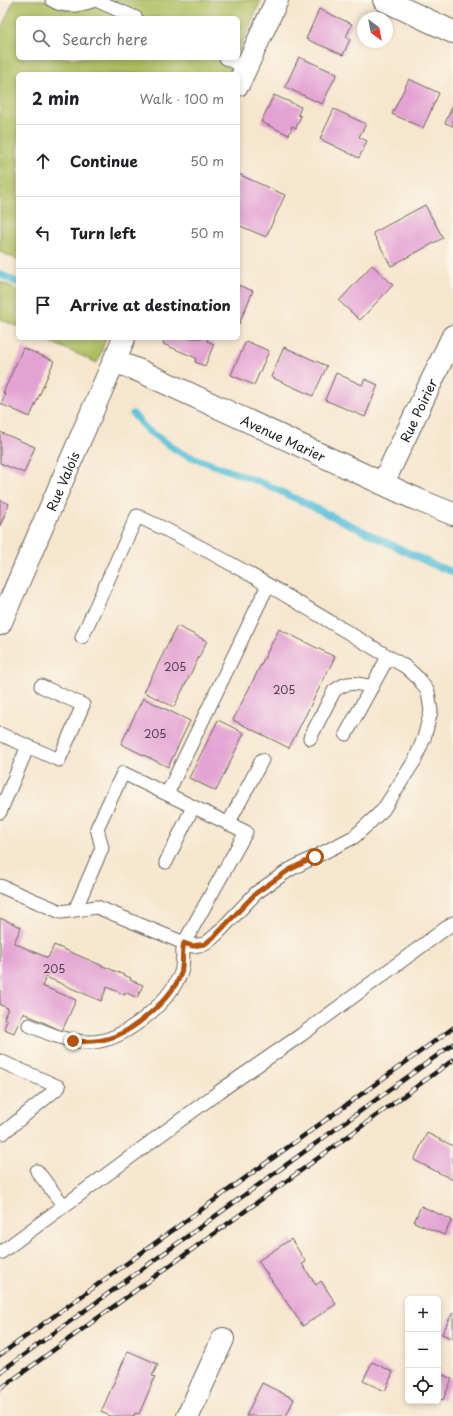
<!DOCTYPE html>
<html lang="en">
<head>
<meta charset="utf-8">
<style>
  :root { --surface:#fff; --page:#f2f2f2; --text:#202124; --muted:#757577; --line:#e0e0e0 }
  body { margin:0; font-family:"Playpen Sans",sans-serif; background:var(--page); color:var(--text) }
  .controls { position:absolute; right:12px; bottom:12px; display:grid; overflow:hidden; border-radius:6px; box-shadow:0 2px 6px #0003 }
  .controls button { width:36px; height:36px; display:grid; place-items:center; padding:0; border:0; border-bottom:1px solid var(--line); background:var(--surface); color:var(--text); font:20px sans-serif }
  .compass { position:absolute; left:357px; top:12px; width:36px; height:36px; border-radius:50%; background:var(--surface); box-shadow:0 2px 6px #0003; rotate:148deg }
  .stop { position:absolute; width:12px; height:12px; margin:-9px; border:3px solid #b45309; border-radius:50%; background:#fff }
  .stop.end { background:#b45309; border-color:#fff; box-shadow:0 1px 4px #0008 }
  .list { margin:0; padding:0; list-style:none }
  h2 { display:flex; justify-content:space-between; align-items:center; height:52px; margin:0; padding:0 16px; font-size:17px }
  h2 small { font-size:13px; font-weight:400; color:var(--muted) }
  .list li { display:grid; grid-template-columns:26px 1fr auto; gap:12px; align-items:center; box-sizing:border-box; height:72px; padding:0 16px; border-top:1px solid var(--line) }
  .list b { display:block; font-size:15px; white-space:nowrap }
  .list em { font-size:13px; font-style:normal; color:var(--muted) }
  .icon { flex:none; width:22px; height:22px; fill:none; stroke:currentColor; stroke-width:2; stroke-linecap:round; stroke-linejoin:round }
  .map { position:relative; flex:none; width:453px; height:1416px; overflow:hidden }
  .search { position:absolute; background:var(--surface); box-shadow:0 2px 6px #0003; left:16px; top:16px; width:224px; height:44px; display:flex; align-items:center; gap:10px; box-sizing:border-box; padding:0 14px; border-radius:6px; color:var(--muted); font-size:15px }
  .panel { position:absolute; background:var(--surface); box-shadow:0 2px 6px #0003; left:16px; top:72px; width:224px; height:268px; border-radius:6px }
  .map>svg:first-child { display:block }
  .green { fill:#aebe61; stroke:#656d3e }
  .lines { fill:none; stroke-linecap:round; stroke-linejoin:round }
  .stream { stroke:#5bc1d9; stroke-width:7 }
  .building { fill:#e3a2d3 }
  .service-casing { stroke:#68635a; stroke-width:15 }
  .minor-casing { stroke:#68635a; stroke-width:24 }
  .tertiary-casing { stroke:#68635a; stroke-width:24 }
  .service { stroke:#fff; stroke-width:13 }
  .minor { stroke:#fff; stroke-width:22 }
  .tertiary { stroke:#fff; stroke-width:22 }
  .rail-casing { stroke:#1c1c1c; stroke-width:4.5 }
  .rail { stroke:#fbf7ec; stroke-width:3; stroke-dasharray:9; stroke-linecap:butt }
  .route { stroke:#b45309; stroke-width:5 }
  .labels { text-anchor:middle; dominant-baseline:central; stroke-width:3; stroke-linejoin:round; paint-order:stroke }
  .number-label { font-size:11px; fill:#4e3e4a }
  .street-label { font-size:13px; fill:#1c1c1c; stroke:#fbf7ec }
</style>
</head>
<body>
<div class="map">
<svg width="453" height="1416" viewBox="0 0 453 1416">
  <rect width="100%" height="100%" fill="#fbf7ec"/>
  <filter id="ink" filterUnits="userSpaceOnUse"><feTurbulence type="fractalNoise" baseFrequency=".025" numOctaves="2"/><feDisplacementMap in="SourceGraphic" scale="8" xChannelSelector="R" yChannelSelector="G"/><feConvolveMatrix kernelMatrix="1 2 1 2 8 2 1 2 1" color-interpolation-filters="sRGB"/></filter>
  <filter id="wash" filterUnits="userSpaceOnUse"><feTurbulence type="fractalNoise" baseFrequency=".012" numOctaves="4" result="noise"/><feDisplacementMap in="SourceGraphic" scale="16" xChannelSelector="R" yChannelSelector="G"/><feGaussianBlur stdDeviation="0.9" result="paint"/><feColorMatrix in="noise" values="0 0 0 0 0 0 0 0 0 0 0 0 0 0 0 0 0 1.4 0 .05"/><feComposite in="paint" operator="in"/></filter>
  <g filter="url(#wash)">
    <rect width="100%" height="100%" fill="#f6e6ce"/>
    <path class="green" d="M14 0H261L238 53V18H18V58H236L229 74H18V260L0 252V31Z
      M0 282 11 286 18 291V327L0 319Z
      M42 338H106L97 363Z"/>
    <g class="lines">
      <path class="stream" d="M0 274 18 283
        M133 414 147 430 181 453 265 484 434 565 453 572"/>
    </g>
    <g id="blocks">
      <path class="building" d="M319 9 352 24 346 37 350 39 343 55 306 39Z
        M299 57 337 74 322 104 285 87Z
        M409 79 439 93 423 128 392 114Z
        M274 95 301 107 298 115 301 116 296 128 292 126 289 135 261 122Z
        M453 105V126L445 123Z
        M334 109 366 124 359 137 367 141 359 158 320 139Z
        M238 174 285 195 266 237 238 225Z
        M425 205 443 238 391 266 373 233Z
        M372 265 393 285 360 320 339 301Z
        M238 285 253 291 238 326Z
        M165 338H208L207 341 214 344 205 366 195 362 196 358 163 344Z
        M246 341 269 351 254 385 231 375Z
        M284 347 327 366 313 396 271 377Z
        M23 348 54 361 30 417 1 404 5 394 3 393Z
        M336 373 362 385 365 379 378 385 365 417 325 400Z
        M0 432 35 447 24 473 0 463Z
        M0 500 9 504 0 526Z
        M177 626 207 641 174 707 144 692Z
        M279 629 335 657 289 748 233 720Z
        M143 698 190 721 168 767 121 744Z
        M218 720 244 733 216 791 189 778Z
        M0 918 21 927 14 943 48 958 54 945 131 978 130 980 143 985 137 998 125 992V995L107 987 101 1001 46 977 42 986 76 1000 62 1031 23 1013 14 1033 4 1029 7 1020 4 1018 8 1008 0 1005Z
        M427 1133 453 1146V1180L414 1160Z
        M421 1206 452 1220 444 1235 414 1222Z
        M291 1239 306 1262 302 1264 316 1285 321 1281 336 1304 303 1326 258 1261Z
        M453 1312V1339L442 1334Z
        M128 1351 158 1364 152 1376 155 1377 139 1414 135 1413 134 1416H110L101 1412Z
        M372 1362 393 1372 385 1391 363 1381Z
        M438 1373 452 1379 443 1400 438 1398Z
        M262 1383 294 1399 286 1416H246Z"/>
    </g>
  </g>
  <g filter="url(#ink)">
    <use href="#blocks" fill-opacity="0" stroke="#68635a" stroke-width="1"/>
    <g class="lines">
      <defs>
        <path id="service" d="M52 0C65 9 82 5 95 0
          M96 0 136 18
          M226 58 246 67
          M0 734 59 760 83 705 41 686
          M346 734 388 657
          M310 738 334 691C347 680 357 683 372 687
          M167 794 268 585
          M0 812 28 746
          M228 824 262 760
          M166 862 193 807
          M0 886 61 912 97 907 184 943 246 832 123 773 97 828 102 848 75 910
          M29 1025C49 1034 68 1042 90 1042 123 1042 167 1004 180 975 185 964 181 954 184 943L192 946 205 944 216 935 256 893 289 870 354 837 383 810 415 760 424 738 431 711 428 692 419 679 406 667C317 615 230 558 137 516L82 637
          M0 1061 59 1087 3 1133 0 1132
          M37 1171 64 1206
          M0 1253 220 1091 301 1035 453 923"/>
        <g id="minor">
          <path d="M384 0 453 32"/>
          <path id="s1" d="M383 483 453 336"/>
          <path d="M188 1416 223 1339"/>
        </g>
        <g id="tertiary">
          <path d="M238 85 277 0"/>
          <path id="s2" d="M114 361 140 371 416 499 453 514"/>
          <path id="s3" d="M0 624 124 338"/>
        </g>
      </defs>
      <use href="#service" class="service-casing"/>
      <use href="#minor" class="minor-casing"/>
      <use href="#tertiary" class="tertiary-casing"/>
      <use href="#service" class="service"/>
      <use href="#minor" class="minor"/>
      <use href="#tertiary" class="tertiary"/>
      <defs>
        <path id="rail" d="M0 1355 453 1028
          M0 1372 453 1044
          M0 1389 453 1060"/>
      </defs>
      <use href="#rail" class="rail-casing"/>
      <use href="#rail" class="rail"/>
    </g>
  </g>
  <g class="lines" filter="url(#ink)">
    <path class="route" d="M73 1041C87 1042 100 1042 113 1037 136 1029 174 996 181 973 184 962 181 953 184 943L192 946 205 944 216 935 256 893 289 870 315 857"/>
  </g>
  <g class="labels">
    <g class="number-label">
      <text x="175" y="666">205</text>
      <text x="284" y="689">205</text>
      <text x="155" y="733">205</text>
      <text x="54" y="968">205</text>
    </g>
    <g class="street-label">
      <text stroke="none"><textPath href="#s1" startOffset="81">Rue Poirier</textPath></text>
      <text stroke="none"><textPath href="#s2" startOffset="186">Avenue Marier</textPath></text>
      <text stroke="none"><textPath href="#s3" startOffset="156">Rue Valois</textPath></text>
    </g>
  </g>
</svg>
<div class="controls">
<button>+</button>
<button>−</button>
<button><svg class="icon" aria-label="locate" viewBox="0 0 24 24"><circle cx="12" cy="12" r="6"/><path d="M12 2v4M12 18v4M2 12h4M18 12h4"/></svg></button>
</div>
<svg class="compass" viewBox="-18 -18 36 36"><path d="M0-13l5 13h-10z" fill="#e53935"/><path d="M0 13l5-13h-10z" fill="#757577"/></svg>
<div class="stop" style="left:315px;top:857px"></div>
<div class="stop end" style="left:73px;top:1041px"></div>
<div class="search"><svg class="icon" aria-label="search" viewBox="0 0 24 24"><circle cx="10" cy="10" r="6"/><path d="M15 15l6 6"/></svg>Search here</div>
<section class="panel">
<h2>2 min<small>Walk · 100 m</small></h2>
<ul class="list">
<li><svg class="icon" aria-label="ahead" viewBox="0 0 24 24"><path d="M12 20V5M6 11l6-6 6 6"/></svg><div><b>Continue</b></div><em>50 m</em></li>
<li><svg class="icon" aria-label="left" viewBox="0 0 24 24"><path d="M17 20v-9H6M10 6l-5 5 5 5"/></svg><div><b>Turn left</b></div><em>50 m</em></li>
<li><svg class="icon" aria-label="arrive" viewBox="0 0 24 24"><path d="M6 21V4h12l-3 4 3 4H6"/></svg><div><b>Arrive at destination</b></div></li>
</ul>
</section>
</div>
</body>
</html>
